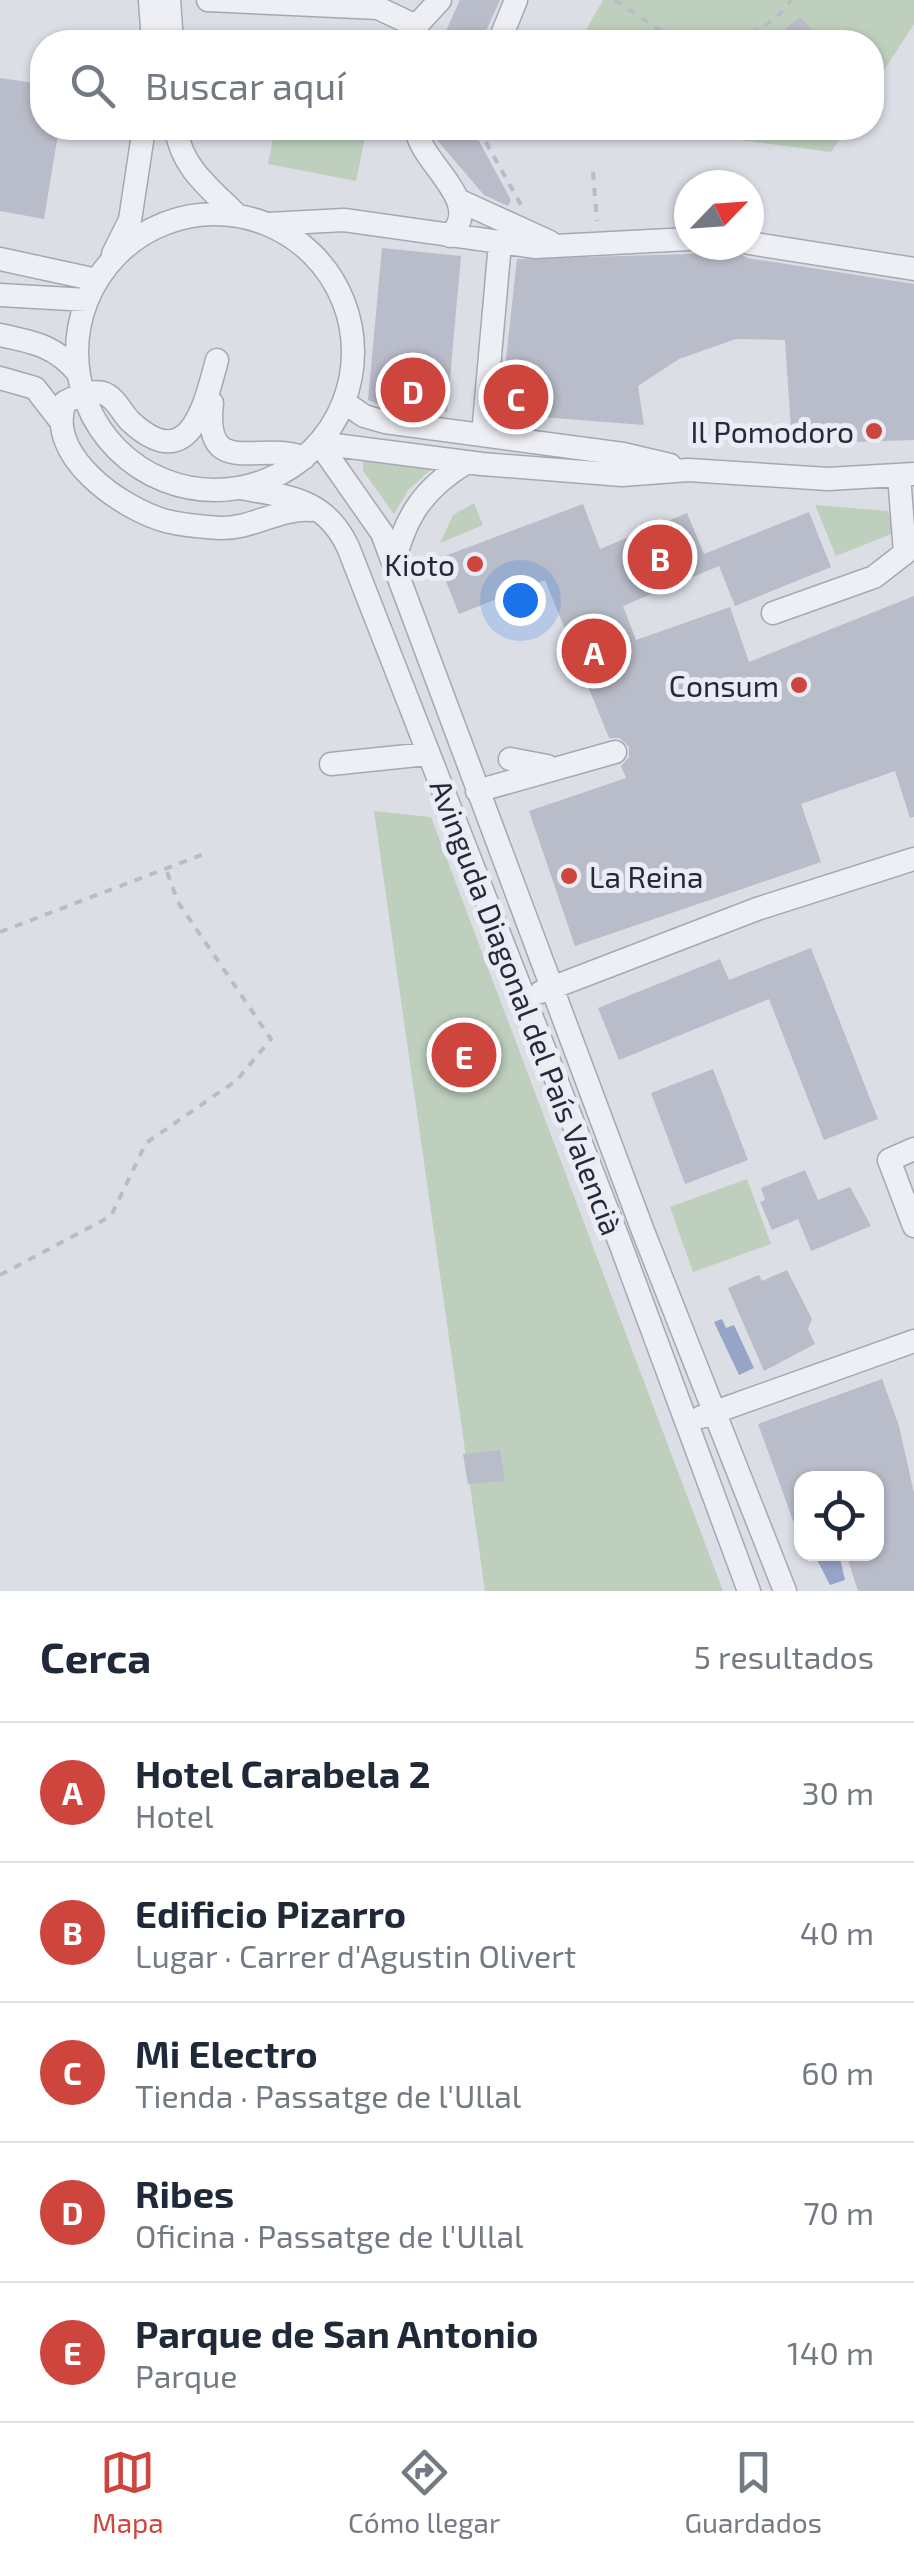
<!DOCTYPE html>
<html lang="es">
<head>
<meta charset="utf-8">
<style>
  :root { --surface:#fff; --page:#f6f6f7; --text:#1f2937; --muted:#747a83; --line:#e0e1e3; --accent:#ce453e }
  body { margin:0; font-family:"Exo 2",sans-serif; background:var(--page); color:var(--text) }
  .controls { position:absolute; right:30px; bottom:30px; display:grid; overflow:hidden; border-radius:20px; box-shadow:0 2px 8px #0004 }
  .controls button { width:90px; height:90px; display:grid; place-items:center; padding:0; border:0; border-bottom:2px solid var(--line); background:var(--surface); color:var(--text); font:50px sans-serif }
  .compass { position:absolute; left:674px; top:170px; width:90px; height:90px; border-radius:50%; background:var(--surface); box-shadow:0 2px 8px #0004; rotate:65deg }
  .you { position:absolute; left:520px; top:600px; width:35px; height:35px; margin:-25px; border:8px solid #fff; border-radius:50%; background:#1a73e8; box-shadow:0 0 0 15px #1a73e833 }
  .badge { display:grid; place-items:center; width:65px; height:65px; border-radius:50%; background:var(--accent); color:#fff; font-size:32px; font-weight:700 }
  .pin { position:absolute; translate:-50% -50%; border:5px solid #fff; box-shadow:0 2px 10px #0006 }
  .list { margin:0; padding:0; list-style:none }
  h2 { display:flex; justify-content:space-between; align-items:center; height:130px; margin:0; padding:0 40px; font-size:42px }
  h2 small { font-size:32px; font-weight:400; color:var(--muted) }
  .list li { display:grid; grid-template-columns:65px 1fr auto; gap:30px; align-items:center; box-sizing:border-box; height:140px; padding:0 40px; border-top:2px solid var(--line) }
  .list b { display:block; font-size:38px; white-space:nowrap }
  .list p { margin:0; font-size:32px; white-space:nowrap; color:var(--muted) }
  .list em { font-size:32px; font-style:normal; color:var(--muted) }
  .icon { flex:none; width:55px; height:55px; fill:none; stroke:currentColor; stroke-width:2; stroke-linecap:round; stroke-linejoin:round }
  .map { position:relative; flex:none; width:914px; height:1591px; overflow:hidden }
  .search { position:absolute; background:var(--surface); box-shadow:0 2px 8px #0004; left:30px; right:30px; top:30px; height:110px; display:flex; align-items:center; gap:25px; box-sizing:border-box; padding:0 35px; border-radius:40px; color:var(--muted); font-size:38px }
  .sheet { height:830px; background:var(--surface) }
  nav { display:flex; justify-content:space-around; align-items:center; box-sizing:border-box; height:140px; border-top:2px solid var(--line); background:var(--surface); font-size:28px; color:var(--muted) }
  nav a { display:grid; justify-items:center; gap:5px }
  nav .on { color:var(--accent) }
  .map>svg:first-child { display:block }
  .green { fill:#bed0bd }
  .water { fill:#96a4c7 }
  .building { fill:#b9bcc9 }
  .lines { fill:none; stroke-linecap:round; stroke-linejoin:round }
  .minor-casing { stroke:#a5a8b3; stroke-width:25 }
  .path { stroke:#babcc5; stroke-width:4; stroke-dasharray:8 8; stroke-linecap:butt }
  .minor { stroke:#eeeff5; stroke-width:22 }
  .poi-dot { fill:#ce453e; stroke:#ebedf4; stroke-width:4 }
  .labels { text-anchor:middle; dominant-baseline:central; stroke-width:10; stroke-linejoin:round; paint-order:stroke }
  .poi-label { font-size:30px; fill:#26293c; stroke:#ebedf4; text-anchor:end }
  .street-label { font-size:30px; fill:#26293c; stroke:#ebedf4 }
</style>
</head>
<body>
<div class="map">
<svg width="914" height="1591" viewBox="0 0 914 1591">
  <rect width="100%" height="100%" fill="#dcdee6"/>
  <path class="green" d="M603 0H914V24L872 89V42H587V28Z
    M275 128H311L365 138 356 181 268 164Z
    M647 128H847L831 152Z
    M363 457 434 467 409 489 394 514 363 471Z
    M474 503 483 525 440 543 453 515Z
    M815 505 888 511 894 533 836 556Z
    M374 811 431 817 723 1591H485Z
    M747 1179 771 1244 693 1272 670 1207Z"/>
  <path class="water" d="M722 1319 726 1328 734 1325 754 1368 739 1375 714 1322Z
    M814 1554H839L845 1580 830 1585Z"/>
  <path class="building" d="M460 0H500L481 42H441Z
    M800 17 815 34 805 42H796L785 29Z
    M0 78 42 84V128H59L44 219 0 211Z
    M460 128H472L511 200 508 206 484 195 437 140Z
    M713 247 736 250 747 258 914 284V440L792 444 785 340 736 339 679 359 638 386 644 425 500 414 517 259 690 254Z
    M382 248 461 256 447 412 386 407 368 400Z
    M583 504 600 549 687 513 704 554 809 512 831 567 735 606 719 566 623 606 636 640 730 607 749 662 914 596V817L910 818 895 771 801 804 821 862 575 946 529 811 626 778 621 766 629 757V747L620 738H609L545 580 459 614 437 559Z
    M811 948 878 1119 824 1140 769 999 619 1060 598 1008 720 959 729 980Z
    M713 1069 748 1160 685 1184 651 1093Z
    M805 1170 818 1200 850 1187 871 1226 811 1251 798 1219 772 1230 760 1202 765 1200 761 1188Z
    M787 1270 812 1319 808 1329 815 1344 764 1371 728 1288 759 1275 762 1281Z
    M882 1379 899 1426 914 1493V1591H858L846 1554H876V1478H802L799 1537 758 1424Z
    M500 1450 505 1481 468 1484 463 1454Z"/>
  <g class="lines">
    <defs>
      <path id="minor" d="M150 0 153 42
        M169 0 172 42
        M208 0 378 8 416 26
        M416 26 440 0
        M499 42 516 0
        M176 128C181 168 211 189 238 216
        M416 128C421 165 485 201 450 236
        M458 200 550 242
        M77 352a138 138 0 1 1 276 0a138 138 0 1 1-276 0Z
        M268 224 344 220 536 247 689 239
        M749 243 914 269
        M113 254 130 220 144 128
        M0 259 97 280
        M0 295 87 300
        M0 335C34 342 56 346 79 374
        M217 360C205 404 190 476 131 422 122 414 116 397 103 393 90 390 77 396 65 402 45 455 120 508 166 521 182 525 203 527 220 528 252 529 278 508 311 510
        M0 378 35 388 59 419
        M344 402 364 416 385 422 623 454 670 465
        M212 403C203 481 261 440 304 458
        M483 435 500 243
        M319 443 382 533 643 1231 785 1591
        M319 443 482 464 622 475 688 470 828 479 914 474
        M240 488C289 497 325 498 348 547L620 1243 749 1591
        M394 564C405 516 424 488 467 462
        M773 613 874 577 905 553 899 475
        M510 759 547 766
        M331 764 427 754
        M477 791 615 752
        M541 992 757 909 914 859
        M914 1149 889 1160 914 1226
        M701 1417 914 1341"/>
    </defs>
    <use href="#minor" class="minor-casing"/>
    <path class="path" d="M615 0 677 42
      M703 42C735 41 773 29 791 0
      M478 128 521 205
      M593 172 597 221
      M0 932 204 854
      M0 1275 111 1216 146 1143 237 1080 271 1039 178 902 166 869"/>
    <use href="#minor" class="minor"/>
  </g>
  <g class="poi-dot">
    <circle cx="874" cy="431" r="10"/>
    <circle cx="475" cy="564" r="10"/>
    <circle cx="799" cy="685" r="10"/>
    <circle cx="569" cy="876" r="10"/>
  </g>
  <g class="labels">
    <g class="poi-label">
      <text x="854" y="431">Il Pomodoro</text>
      <text x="455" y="564">Kioto</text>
      <text x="779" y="685">Consum</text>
      <text x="589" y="876" text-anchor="start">La Reina</text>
    </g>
    <g class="street-label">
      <text transform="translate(527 1007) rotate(69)">Avinguda Diagonal del País Valencià</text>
    </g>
  </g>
</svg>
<div class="controls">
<button><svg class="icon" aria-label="locate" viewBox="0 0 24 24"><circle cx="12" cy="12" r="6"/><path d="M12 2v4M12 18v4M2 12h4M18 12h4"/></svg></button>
</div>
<svg class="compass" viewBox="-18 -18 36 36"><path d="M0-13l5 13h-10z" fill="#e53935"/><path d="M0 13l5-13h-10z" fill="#747a83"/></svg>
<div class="you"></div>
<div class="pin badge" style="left:594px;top:651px">A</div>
<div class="pin badge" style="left:660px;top:557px">B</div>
<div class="pin badge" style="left:516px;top:397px">C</div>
<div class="pin badge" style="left:413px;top:390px">D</div>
<div class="pin badge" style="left:464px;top:1055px">E</div>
<div class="search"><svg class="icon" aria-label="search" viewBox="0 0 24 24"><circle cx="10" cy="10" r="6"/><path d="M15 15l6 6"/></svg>Buscar aquí</div>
</div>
<section class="sheet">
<h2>Cerca<small>5 resultados</small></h2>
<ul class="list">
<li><span class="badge">A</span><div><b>Hotel Carabela 2</b><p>Hotel</p></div><em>30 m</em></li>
<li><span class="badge">B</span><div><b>Edificio Pizarro</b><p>Lugar · Carrer d'Agustin Olivert</p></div><em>40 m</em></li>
<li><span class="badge">C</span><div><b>Mi Electro</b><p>Tienda · Passatge de l'Ullal</p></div><em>60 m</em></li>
<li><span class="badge">D</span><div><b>Ribes</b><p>Oficina · Passatge de l'Ullal</p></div><em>70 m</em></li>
<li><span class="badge">E</span><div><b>Parque de San Antonio</b><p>Parque</p></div><em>140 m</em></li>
</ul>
</section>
<nav>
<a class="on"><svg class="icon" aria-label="map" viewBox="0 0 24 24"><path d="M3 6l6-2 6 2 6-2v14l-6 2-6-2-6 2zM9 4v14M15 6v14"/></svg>Mapa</a>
<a><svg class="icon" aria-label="directions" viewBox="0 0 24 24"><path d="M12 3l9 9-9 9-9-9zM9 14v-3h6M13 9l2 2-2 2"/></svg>Cómo llegar</a>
<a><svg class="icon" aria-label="saved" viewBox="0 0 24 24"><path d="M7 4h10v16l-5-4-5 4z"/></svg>Guardados</a>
</nav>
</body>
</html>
